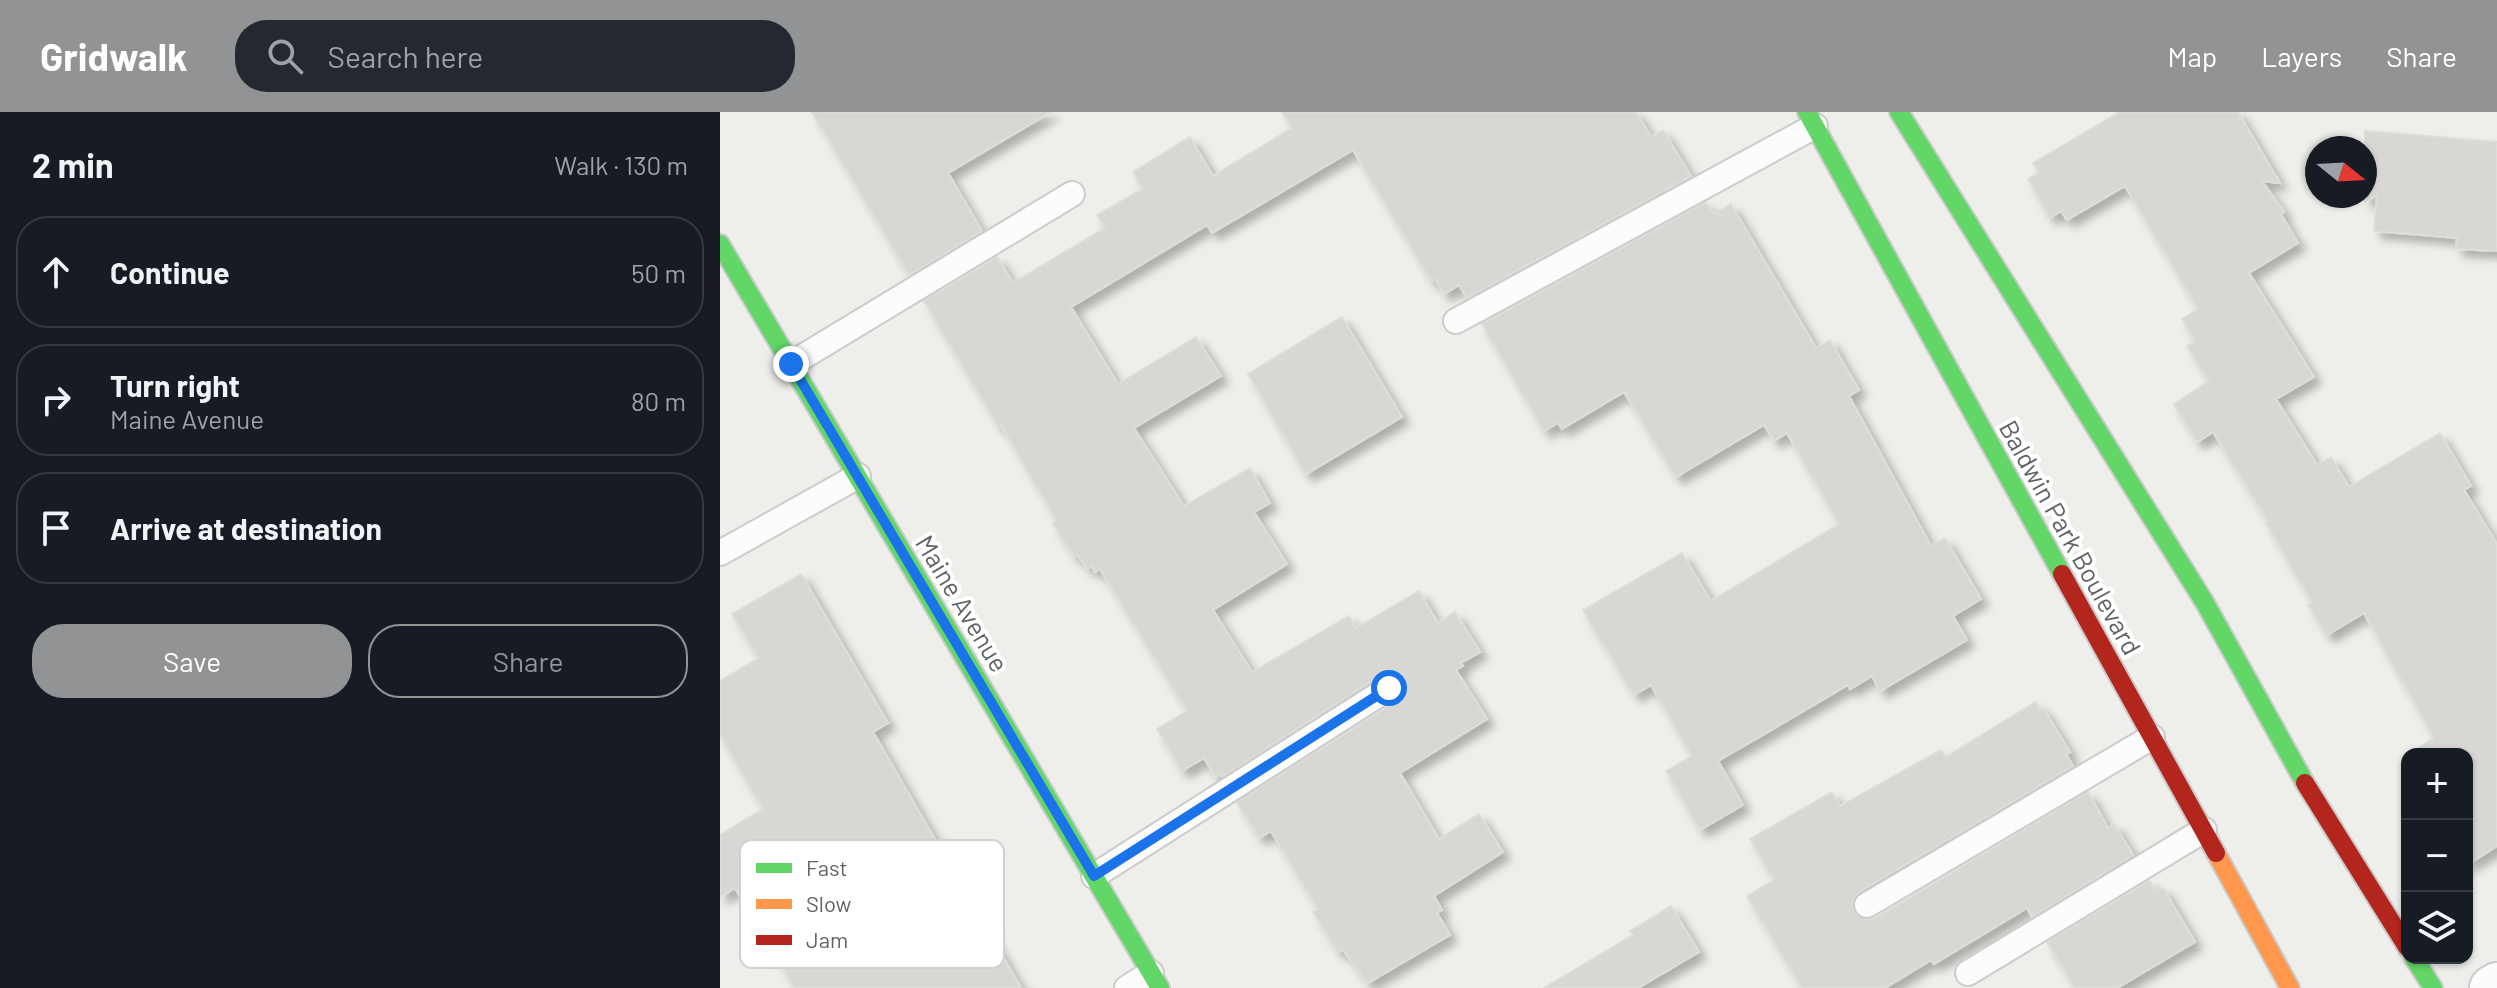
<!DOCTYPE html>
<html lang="en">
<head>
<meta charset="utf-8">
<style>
  :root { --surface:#171b24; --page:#242831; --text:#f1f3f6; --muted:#9ea1a6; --line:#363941; --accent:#919395 }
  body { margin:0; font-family:Barlow,sans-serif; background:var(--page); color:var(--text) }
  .controls { position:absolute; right:24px; bottom:24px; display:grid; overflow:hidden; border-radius:16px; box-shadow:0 2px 6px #0004 }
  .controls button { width:72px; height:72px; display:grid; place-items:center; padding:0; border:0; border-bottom:2px solid var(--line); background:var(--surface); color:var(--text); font:40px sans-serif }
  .compass { position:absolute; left:1585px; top:24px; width:72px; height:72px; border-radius:50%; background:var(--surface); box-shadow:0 2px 6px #0004; rotate:108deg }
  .stop { position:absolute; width:24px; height:24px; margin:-18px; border:6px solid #1a73e8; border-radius:50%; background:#fff }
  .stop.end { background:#1a73e8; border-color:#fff; box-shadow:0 2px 8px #0008 }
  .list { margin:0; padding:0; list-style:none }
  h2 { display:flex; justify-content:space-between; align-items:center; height:104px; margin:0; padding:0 32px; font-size:34px }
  h2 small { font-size:26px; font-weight:400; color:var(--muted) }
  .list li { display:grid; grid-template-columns:52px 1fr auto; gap:24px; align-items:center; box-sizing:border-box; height:112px; margin:0 16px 16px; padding:0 16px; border:2px solid var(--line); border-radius:32px }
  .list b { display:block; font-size:30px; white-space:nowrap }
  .list p { margin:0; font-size:26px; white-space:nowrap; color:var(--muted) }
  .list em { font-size:26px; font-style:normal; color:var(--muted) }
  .actions { display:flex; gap:16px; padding:24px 32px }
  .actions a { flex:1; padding:18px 0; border:2px solid var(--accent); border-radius:32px; text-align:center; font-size:28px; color:var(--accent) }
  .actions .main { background:var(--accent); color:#fff }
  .icon { flex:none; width:44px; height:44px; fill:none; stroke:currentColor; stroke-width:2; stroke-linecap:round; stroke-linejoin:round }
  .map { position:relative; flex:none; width:1777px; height:876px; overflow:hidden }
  header { display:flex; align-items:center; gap:48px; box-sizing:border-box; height:112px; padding:0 40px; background:var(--accent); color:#fff }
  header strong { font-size:38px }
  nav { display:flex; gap:44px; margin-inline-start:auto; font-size:28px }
  .search { width:560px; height:72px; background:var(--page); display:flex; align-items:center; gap:20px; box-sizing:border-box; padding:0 28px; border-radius:32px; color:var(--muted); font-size:30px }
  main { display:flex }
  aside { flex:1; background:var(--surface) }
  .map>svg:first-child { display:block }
  .building { fill:#d8d7d4; stroke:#deddd9; stroke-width:2; filter:url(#shadow) }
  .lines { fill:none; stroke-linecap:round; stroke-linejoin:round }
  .lane-casing { stroke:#cbcccb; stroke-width:28 }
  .street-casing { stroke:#cbcccb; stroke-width:48 }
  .fast-casing { stroke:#cacaca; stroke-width:22 }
  .slow-casing { stroke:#cacaca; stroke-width:22 }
  .jam-casing { stroke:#cacaca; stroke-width:22 }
  .lane { stroke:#fcfcfc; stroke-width:24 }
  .street { stroke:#fcfcfc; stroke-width:44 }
  .fast { stroke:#63d668; stroke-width:18 }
  .slow { stroke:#ff974d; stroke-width:18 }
  .jam { stroke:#b3261e; stroke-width:18 }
  .route { stroke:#1a73e8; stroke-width:10 }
  .labels { text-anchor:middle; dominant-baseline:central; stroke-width:8; stroke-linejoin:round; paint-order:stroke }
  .street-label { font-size:26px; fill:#5f6267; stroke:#fff }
  .key { fill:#fff; stroke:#cfd0d1; stroke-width:2 }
  .key-label { font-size:22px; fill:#5f6267 }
</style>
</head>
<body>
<header>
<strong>Gridwalk</strong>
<div class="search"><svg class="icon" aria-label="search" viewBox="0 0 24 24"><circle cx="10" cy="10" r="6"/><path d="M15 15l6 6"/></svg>Search here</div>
<nav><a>Map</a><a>Layers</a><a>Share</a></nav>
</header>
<main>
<aside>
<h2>2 min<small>Walk · 130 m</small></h2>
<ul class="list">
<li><svg class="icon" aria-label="ahead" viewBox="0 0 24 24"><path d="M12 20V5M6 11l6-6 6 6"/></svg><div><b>Continue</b></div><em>50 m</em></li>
<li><svg class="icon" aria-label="right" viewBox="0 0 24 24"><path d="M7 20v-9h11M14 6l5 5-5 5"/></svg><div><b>Turn right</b><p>Maine Avenue</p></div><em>80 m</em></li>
<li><svg class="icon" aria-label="arrive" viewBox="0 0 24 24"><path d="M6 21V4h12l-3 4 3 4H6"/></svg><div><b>Arrive at destination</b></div></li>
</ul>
<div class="actions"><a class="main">Save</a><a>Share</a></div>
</aside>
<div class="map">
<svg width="1777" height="876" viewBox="0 0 1777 876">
  <defs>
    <filter id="shadow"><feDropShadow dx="7" dy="7" stdDeviation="4" flood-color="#0004"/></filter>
  </defs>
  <rect width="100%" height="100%" fill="#eeeeea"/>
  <path class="building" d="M92 0H331L228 61 262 119 189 163Z
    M562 0H916L931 25 943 18 971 64 747 186 739 173 724 182 715 167 711 169 633 38 492 121 487 113 351 195 398 272 476 225 501 264 414 316 464 394 530 356 550 391 534 400 567 452 493 498 532 560 629 504 636 516 699 479 718 511 735 500 760 540 741 551 743 554 736 558 767 607 680 661 719 727 759 702 783 740 714 784 722 798 717 801 730 823 648 871 622 837 618 840 593 800 598 797 551 719 539 726 517 690 677 589 684 576 681 567 669 561 661 563 502 665 500 662 496 665 484 646 462 659 437 617 467 599 380 457 375 460 372 454 367 457 358 443 354 445 333 412 337 409 281 313 278 314 204 189 277 145 293 171 385 116 377 103 422 77 413 60 470 25 493 64 572 16Z
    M1400 0H1518L1560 71 1542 69 1564 100 1561 102 1578 131 1529 161 1594 265 1556 287 1597 353 1611 345 1629 375 1720 321 1751 374 1744 378 1777 432V734L1747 753V642H1689L1714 626 1644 501 1607 523 1588 493 1592 490 1546 411 1548 409 1493 320 1477 330 1454 292 1489 269 1467 234 1473 231 1474 227 1462 207 1478 197 1405 74 1347 108 1341 99 1330 106 1308 67 1319 61 1313 51Z
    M1645 19 1777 30V139L1736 137 1737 126 1654 119 1657 83 1645 90Z
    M986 90 994 102 1011 92 1096 236 1110 228 1139 278 1129 284 1211 434 1225 426 1261 487 1233 504 1247 528 1160 579 1152 564 1130 577 1128 573 998 649 1023 693 980 718 946 659 972 644 931 573 914 583 863 498 962 441 991 489 1119 412 1067 321 1054 329 1044 313 956 365 904 280 842 317 838 311 824 319 762 212Z
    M622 205 682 305 586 362 528 262Z
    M81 462 168 611 153 620 301 876H75L15 776 0 785V723L43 697 0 623V569L39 546 12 502Z
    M1315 590 1320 598 1323 596 1350 640 1346 642 1353 654 1139 780 1132 792 1135 801 1146 808 1155 806 1368 680 1388 716 1394 712 1413 743 1312 805 1307 796 1214 852 1211 848 1165 876H1082L1027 784 1054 768 1030 727 1112 680 1120 694 1221 638 1226 645Z
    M1429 769 1436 780 1443 776 1475 830 1397 876H1355L1327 830Z
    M951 794 979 840 918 876H824L913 823 910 819Z"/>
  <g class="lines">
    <defs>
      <path id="lane" d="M736 209 1095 14
        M71 252 352 82
        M0 441 138 364
        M374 764 669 576
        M1147 793 1432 625
        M1248 861 1484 718
        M407 876 431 861"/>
      <path id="street" d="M1772 876 1777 873"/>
      <path id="fast" d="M1087 0 1342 462
        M1179 0 1485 491 1585 671
        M0 132 440 876
        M1694 846 1713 876"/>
      <path id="slow" d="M1496 741 1570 876"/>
      <path id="jam" d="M1342 462 1496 741
        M1585 671 1687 835"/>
    </defs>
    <use href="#lane" class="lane-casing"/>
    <use href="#street" class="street-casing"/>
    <use href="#fast" class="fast-casing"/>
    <use href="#slow" class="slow-casing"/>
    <use href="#jam" class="jam-casing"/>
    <use href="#lane" class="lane"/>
    <use href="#street" class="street"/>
    <use href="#fast" class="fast"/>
    <use href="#slow" class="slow"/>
    <use href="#jam" class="jam"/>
  </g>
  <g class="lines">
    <path class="route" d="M71 252 374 764 669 576"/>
  </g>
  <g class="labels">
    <g class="street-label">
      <text transform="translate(1351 425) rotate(61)">Baldwin Park Boulevard</text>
      <text transform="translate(243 491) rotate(59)">Maine Avenue</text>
    </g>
  </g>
  <rect x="20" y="728" width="264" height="128" rx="12" class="key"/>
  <rect x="36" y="751" width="36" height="10" fill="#63d668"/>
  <rect x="36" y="787" width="36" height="10" fill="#ff974d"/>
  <rect x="36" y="823" width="36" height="10" fill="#b3261e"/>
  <g class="key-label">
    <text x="86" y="764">Fast</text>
    <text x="86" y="800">Slow</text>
    <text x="86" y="836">Jam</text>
  </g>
</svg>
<div class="controls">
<button>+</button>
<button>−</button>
<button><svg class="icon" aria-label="layers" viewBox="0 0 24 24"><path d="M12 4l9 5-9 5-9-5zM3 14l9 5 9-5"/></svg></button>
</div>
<svg class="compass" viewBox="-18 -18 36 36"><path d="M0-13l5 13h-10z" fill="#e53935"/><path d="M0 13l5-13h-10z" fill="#9ea1a6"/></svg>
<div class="stop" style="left:669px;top:576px"></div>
<div class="stop end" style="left:71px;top:252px"></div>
</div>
</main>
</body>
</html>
